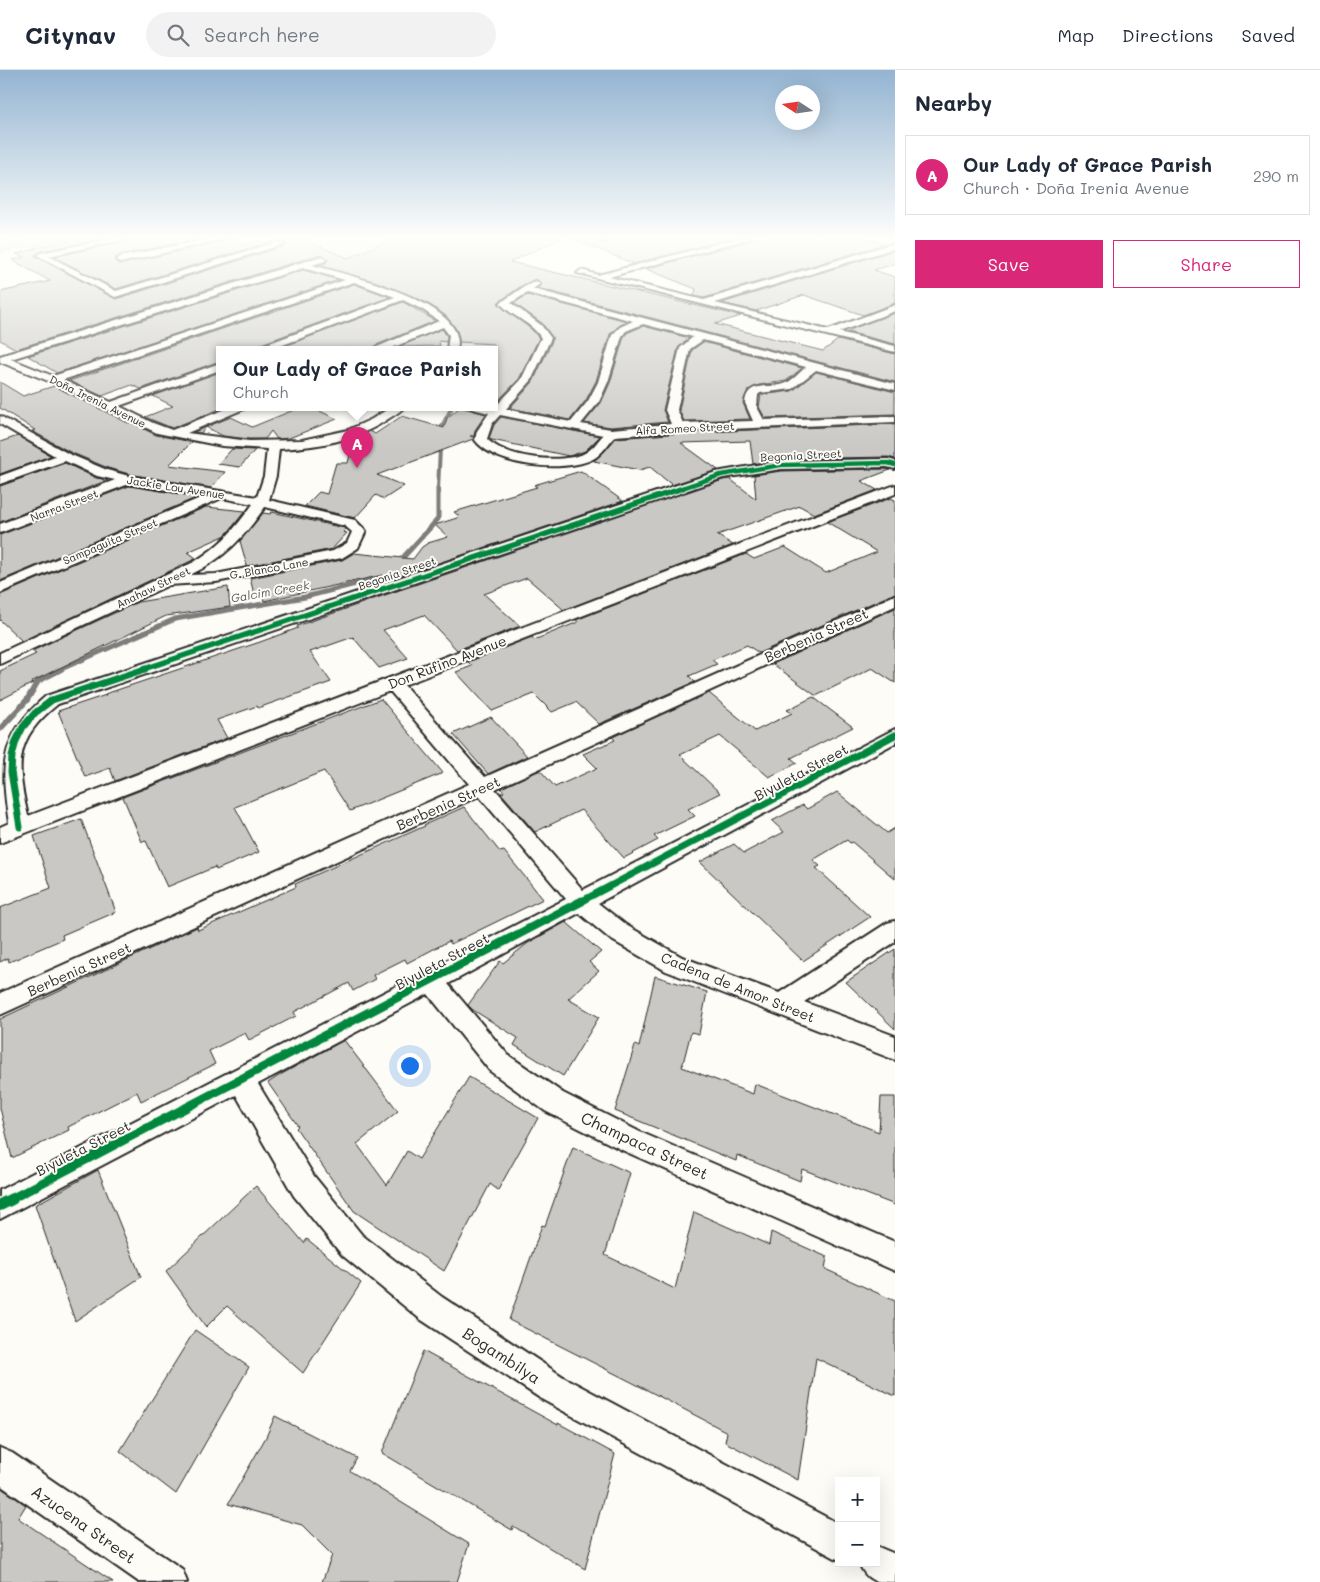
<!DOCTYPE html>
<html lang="en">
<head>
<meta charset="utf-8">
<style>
  :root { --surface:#fff; --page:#f2f2f3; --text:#1f2937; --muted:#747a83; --line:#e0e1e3; --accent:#db2777 }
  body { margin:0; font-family:Mali,sans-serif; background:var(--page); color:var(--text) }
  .controls { position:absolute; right:15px; bottom:15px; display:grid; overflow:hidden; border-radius:0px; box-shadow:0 5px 20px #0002 }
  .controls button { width:45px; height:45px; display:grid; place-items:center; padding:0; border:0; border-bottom:1px solid var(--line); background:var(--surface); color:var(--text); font:25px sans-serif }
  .compass { position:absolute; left:775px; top:15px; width:45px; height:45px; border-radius:50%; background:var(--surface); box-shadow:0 5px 20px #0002; rotate:282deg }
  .you { position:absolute; left:409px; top:995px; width:18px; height:18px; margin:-12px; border:4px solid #fff; border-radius:50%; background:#1a73e8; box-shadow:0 0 0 8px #1a73e833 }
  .badge { display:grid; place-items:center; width:32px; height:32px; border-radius:50%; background:var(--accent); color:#fff; font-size:16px; font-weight:700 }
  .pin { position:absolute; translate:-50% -41px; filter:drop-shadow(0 1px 2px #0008) }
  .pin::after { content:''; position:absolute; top:26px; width:18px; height:15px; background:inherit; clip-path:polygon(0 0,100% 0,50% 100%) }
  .popup { position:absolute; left:216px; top:276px; width:282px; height:65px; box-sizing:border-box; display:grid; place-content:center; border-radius:0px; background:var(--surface); filter:drop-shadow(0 1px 4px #0005); font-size:16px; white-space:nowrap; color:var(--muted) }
  .popup b { font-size:19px; color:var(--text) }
  .popup::after { content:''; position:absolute; left:50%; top:100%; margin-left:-10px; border:10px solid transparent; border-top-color:var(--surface) }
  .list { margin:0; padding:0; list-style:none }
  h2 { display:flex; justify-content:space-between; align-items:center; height:65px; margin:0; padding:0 20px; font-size:21px }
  h2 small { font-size:16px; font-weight:400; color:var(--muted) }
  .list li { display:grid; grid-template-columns:32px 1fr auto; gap:15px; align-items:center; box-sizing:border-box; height:80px; margin:0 10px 10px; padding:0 10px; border:1px solid var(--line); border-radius:0px }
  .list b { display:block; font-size:19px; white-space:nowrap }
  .list p { margin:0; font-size:16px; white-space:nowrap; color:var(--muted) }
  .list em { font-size:16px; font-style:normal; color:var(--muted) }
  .actions { display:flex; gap:10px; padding:15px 20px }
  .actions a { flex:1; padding:11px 0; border:1px solid var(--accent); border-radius:0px; text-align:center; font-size:18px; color:var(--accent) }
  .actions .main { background:var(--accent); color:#fff }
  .icon { flex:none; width:28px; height:28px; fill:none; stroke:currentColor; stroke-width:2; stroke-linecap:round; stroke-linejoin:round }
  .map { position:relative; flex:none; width:895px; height:1512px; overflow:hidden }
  header { display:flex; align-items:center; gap:30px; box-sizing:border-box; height:70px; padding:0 25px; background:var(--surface); border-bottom:1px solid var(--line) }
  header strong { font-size:24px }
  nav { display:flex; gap:28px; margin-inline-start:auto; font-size:18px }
  .search { width:350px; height:45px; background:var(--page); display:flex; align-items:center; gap:12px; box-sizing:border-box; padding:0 18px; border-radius:28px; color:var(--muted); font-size:19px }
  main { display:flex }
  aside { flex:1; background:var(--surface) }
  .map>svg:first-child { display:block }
  .built { fill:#edece8 }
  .green { fill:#dfdeda; stroke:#858482 }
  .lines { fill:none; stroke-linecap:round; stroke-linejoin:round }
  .stream-far2 { stroke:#7e7d7b; stroke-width:4 }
  .stream-far1 { stroke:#7e7d7b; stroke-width:5 }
  .stream { stroke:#7e7d7b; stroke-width:6 }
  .building { fill:#c9c8c4; stroke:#2b2b2b }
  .minor-casing { stroke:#2b2b2b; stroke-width:4 }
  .minor { fill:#fdfcf7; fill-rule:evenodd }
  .cycleway-far4-casing { stroke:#fdfcf7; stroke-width:6 }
  .cycleway-far3-casing { stroke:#fdfcf7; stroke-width:8 }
  .cycleway-far2-casing { stroke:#fdfcf7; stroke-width:10 }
  .cycleway-far1-casing { stroke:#fdfcf7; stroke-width:12 }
  .cycleway-casing { stroke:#fdfcf7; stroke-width:15 }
  .cycleway-far4 { stroke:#00873e; stroke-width:4.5 }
  .cycleway-far3 { stroke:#00873e; stroke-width:5.5 }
  .cycleway-far2 { stroke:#00873e; stroke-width:7 }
  .cycleway-far1 { stroke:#00873e; stroke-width:9 }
  .cycleway { stroke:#00873e; stroke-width:12 }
  .labels { text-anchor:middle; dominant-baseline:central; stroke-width:4; stroke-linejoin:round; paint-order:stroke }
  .far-street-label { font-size:11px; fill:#2b2b2b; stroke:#fdfcf7 }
  .far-water-label { font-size:12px; font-style:italic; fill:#5b5b5a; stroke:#fdfcf7 }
  .street-label { font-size:14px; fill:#2b2b2b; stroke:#fdfcf7 }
  .near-street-label { font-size:16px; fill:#2b2b2b; stroke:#fdfcf7 }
</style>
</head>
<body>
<header>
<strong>Citynav</strong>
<div class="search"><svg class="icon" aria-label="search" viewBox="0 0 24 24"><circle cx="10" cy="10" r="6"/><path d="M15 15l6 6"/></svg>Search here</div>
<nav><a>Map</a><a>Directions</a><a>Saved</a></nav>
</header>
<main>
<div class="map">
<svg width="895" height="1512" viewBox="0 0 895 1512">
  <rect width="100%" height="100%" fill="#fdfcf7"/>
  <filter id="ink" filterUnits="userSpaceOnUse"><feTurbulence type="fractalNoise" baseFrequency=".02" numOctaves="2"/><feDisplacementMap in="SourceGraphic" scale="10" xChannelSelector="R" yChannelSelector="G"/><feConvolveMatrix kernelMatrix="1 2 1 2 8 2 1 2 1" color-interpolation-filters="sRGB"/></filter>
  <g filter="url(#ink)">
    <path class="built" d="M309 168H392L347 188Z"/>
    <path class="green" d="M0 168H71L0 182Z"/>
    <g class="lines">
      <path class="stream-far2" d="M438 419 441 358 452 337"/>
      <path class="stream-far1" d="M398 493 438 449V418
        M59 600 175 549 305 527 387 506 391 501"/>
      <path class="stream" d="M0 659 27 630 38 611 61 599"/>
    </g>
    <path class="building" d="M84 168H106L41 181 35 186 116 229 285 176 286 173 278 170 293 168H304L314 174 348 188 394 168H562L510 192 741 246 715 254 823 281 838 270 895 284V312L537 218 542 214 535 209 521 216 498 233 504 239 531 259 539 268 519 309 494 335V274L458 272 457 261 446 246 427 233 377 212 319 195 326 193 328 190 321 184 16 279 0 270V222L50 211 12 190 25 187 16 184 35 179 33 178Z
      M132 168H204L120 185 114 190 119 194 228 170 230 168H238L239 175 261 170 265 173 273 171 116 219 54 187 130 170Z
      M571 168H599L597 170 602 174 612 168H732L634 194Z
      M754 168H864L885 174 704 228 694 226 696 219 646 199 752 170Z
      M895 180V194L874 200 895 207V233L863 245 804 225 756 241 722 233Z
      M303 200 339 210 57 303 28 286Z
      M354 214 390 227 258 275 256 279H220V291L141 319 132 315 102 326 69 311Z
      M527 225 627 251 619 256 610 264 596 311 586 330 570 350 510 338 533 312 553 269 542 253 514 233Z
      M403 232 435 251 376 275 374 278 277 279Z
      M895 243V274L848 262 854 258Z
      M643 256 689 268 678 278 663 340 668 352 611 357 584 353 601 333 610 313 624 267 627 263Z
      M442 259 447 266 446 272 439 271 440 276 398 277Z
      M703 272 802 298 786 311 759 315 748 320 743 333 750 349 684 351 679 340 692 280Z
      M220 302V339L172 358 145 347 173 336 153 326Z
      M816 302 895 322V344L765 348 759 337 761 325 792 321Z
      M0 312 23 326 54 316 128 353 130 352 156 365 192 372 169 395 225 402 211 418 129 404 108 398 70 382 32 361 35 360 0 338Z
      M301 337H311L337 349 289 368 277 369 271 361 265 369H249L223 366 206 357 201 363 194 362 231 347 252 357Z
      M460 337 486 344 475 360 474 366H470L474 367 473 369 377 405 404 416 384 429 376 425 355 448 305 436 319 422 327 424 336 393H348L354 368 370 361 375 364 402 346 444 358 447 348Z
      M501 347 600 366 585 381 569 386 492 370 489 368 494 355Z
      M895 354V389L888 387 781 389 753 394 750 371 681 373 718 400 672 415 650 397 639 400 594 391 603 383 616 368 683 363Z
      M18 366 51 386 0 404V372Z
      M232 379 255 380 240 397 218 394Z
      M65 393 96 408 108 410 0 452V416Z
      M887 399 890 400 861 411 877 420 814 444 800 436 717 465 733 475 564 540 527 508 484 524 520 556 457 580 424 545 383 560 408 588 379 598 353 567 310 582 331 612 258 638 257 636 217 650 227 668 115 711 110 698 85 707 58 641 106 625 105 624 260 572 298 558 297 556 388 524 723 410 730 409 756 429 754 405 781 401Z
      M581 401 623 431 385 511 383 505 264 531 263 527 255 528 250 508 342 490 354 483 413 489 422 477 428 473 448 467 435 455 460 447 454 442 537 417 534 415Z
      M129 416 198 427 0 511V465Z
      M891 428 895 430V523L759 583 747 575 712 590 717 594 689 606 695 612 599 654 576 632 552 642 534 624 492 641 456 602 472 596 468 592 532 567 534 570 578 552 576 550 746 484 754 489 785 477 826 503 877 482 827 452Z
      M206 437 245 441 226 465 188 482 196 488 193 490 22 571 0 550V525Z
      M272 442 344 458 346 459 343 462 347 463 332 479 247 496 240 471 263 443 270 444Z
      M228 517 230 537 166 546 31 612 33 613 0 630V601L36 584 32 581 138 532Z
      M895 538V613L872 598 816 626 773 594Z
      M709 623 755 661 792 643 787 640 813 627 853 657 791 688 797 693 769 707 720 666 680 685 720 723 688 739 695 746 654 766 658 770 624 788 581 740 535 762 501 723 504 722 501 718 540 700 555 717 597 698 583 684 615 670 612 667Z
      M381 629 443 703 350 741 324 701 235 737 259 782 216 800 215 797 167 817 146 771 142 772 123 727Z
      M491 647 527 686 488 704 453 664Z
      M837 722 887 763 895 758V809L852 772 850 773 847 770 813 790 820 796 816 798 870 847 803 891 700 792 734 774 744 783 784 762 772 751 803 735 807 739Z
      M464 737 500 782 504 781 543 829 451 874 449 871 407 893 405 889 373 905 375 909 353 921 349 913 294 942 296 946 249 970 245 963 209 981 215 994 141 1031 137 1022 68 1057 69 1060 12 1088 0 1038V949L197 857 198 860 296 817 295 814 425 756 424 755Z
      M81 749 116 842 62 865 63 869 9 892 8 888 0 892V838L51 818 34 766Z
      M566 852 601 882 589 892 599 901 568 929 599 947 563 1006 514 975 518 968 473 940 468 935 500 891 503 893 528 873Z
      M895 879V959L846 912Z
      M655 906 707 922 699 964 691 962 682 997 753 1024 755 1014 879 1062 881 1027H895V1135L802 1099 800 1111 737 1085 736 1091 615 1041 635 975 639 977Z
      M344 970 398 1041 357 1074 387 1115 407 1081 419 1089 469 1007 538 1048 498 1120 490 1114 444 1201 354 1141 296 1058 298 1056 268 1013 280 1005Z
      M573 1077 630 1103 605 1185 675 1219 694 1142 769 1175 771 1162 827 1187 825 1199 895 1231V1326L816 1288 798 1410 725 1372 727 1362 651 1322 509 1250 542 1155 545 1156Z
      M98 1100 141 1207 75 1251 35 1135Z
      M256 1116 304 1173 307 1169 361 1213 303 1303 227 1236 206 1257 166 1201Z
      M195 1260 249 1297 176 1424 120 1381Z
      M423 1281 558 1355V1353L615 1384 585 1499 513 1456 512 1460 382 1383Z
      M275 1346 357 1388 350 1401 469 1474 457 1512H322L332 1485 302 1455 228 1434 266 1367Z
      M0 1417 26 1435 18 1448 113 1512H0Z"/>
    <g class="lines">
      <defs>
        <path id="minor" d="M115 168H130L49 186 116 221 277 172 284 174 115 227 37 185 41 183Z
          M213 168H228L120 193 116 190 120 187Z
          M601 168H610L603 172 599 170Z
          M739 168H752L609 207 704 230 895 173V178L715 233 828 260 895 235V241L839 262 895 276V282L577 203 581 200 598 205Z
          M322 186 326 189 325 191 312 195C346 205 470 232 457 279H447L449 265 443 257 389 279H376L377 277 439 251 423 240 403 230 272 279H258L259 277 395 227 354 212 63 310 111 332 220 293V300L119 336 153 353 172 360 231 337H246L244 339 187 363 249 371 302 370 348 360 372 349 391 337H404C400 342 394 345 388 349 356 371 317 377 279 379L276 406 269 430 355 450 366 461 358 478 342 488 216 512 169 515 0 594V583L194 492C222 474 233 461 253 434L222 428 0 523V513L205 426 129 414 0 463V454L115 410 97 406 65 391 0 414V406L55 386 0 354V346L69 384 107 400 129 406 257 427 264 406 267 379 222 376 157 363 51 312 0 292V286ZM303 198 345 210 53 306 11 289ZM265 437 345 456 352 462 347 473 333 481 216 504 190 505C226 487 242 469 265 437Z
          M536 211 540 214 533 219 895 314V320L816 300 792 319 760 323 758 325 757 337 764 350 895 346V352L683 361 615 366C608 374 602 384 593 389 564 403 495 397 475 370L477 361 489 343 473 339 471 337H495L521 310 541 268C532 252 512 247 500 233L522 218ZM527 223 633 251 620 257 612 265 598 312 588 331 571 352 506 339 531 311 551 268 541 255 511 233ZM643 254 693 267 680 278 665 340 671 354 611 359 581 354 599 332 608 312 622 266 626 261ZM703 270 806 297C800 302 791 312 784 314 769 319 747 310 745 333L753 351 683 353 677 340 690 279ZM500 345 603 365C597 372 592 380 583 384 560 394 505 388 487 369L492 354Z
          M888 389 895 391V399L887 397 781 399 723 408 58 634C14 669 16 694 28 746L895 415V424L404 615 485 707 895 525V536L495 719 583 820 895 659V673L598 833 626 855 682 887 779 923 887 853 895 851V872L804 932 895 966V990L666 901 610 869 579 843 448 914 508 985 563 1023 640 1062 895 1172V1201L622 1080 545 1041 490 1001 428 924 258 1014 314 1106 362 1165 442 1227 565 1308 839 1454V1490L543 1330 420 1249 342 1185 294 1126 236 1025 0 1149V1120L566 829 479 726 0 945V923L469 714 390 621 0 773V757L9 753C0 695 0 665 46 626L716 402 781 391Z
          M0 1378 12 1383 182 1499 187 1512H139L0 1415Z
          M876 1476 895 1484V1512C875 1512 867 1512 859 1493H876Z"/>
      </defs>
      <use href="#minor" class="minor-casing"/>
      <use href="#minor" class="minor"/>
      <defs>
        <path id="cycleway-far4" d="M679 419 721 405 781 395 888 393 895 395"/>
        <path id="cycleway-far3" d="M141 600 683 418"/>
        <path id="cycleway-far2" d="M20 757 11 702 12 686 16 671 23 657 35 643 52 630 145 599
          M580 832 895 665"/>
        <path id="cycleway-far1" d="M9 1130 582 831"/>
        <path id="cycleway" d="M0 1135 12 1129"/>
      </defs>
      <use href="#cycleway-far4" class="cycleway-far4-casing"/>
      <use href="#cycleway-far3" class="cycleway-far3-casing"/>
      <use href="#cycleway-far2" class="cycleway-far2-casing"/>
      <use href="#cycleway-far1" class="cycleway-far1-casing"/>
      <use href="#cycleway" class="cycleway-casing"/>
      <use href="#cycleway-far4" class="cycleway-far4"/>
      <use href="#cycleway-far3" class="cycleway-far3"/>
      <use href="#cycleway-far2" class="cycleway-far2"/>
      <use href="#cycleway-far1" class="cycleway-far1"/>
      <use href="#cycleway" class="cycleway"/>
    </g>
  </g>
  <linearGradient id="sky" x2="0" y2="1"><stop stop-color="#93b4d2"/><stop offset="0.44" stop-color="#fefefb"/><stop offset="1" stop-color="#fefefb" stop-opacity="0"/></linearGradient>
  <rect width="895" height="380" fill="url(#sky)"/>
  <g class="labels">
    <g class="far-street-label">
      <text transform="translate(98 331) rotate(26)">Doña Irenia Avenue</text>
      <text transform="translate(685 358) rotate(-3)">Alfa Romeo Street</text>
      <text transform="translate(801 385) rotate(-3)">Begonia Street</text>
      <text transform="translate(176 417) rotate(9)">Jackie Lou Avenue</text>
      <text transform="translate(64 435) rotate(-21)">Narra Street</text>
      <text transform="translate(110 471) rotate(-23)">Sampaguita Street</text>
      <text transform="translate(269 498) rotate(-10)">G. Blanco Lane</text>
      <text transform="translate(397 503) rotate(-19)">Begonia Street</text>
      <text transform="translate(153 517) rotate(-26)">Anahaw Street</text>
    </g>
    <g class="far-water-label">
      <text transform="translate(270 521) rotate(-10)">Galcim Creek</text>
    </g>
    <g class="street-label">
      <text transform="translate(816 565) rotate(-24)">Berbenia Street</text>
      <text transform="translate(447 592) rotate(-21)">Don Rufino Avenue</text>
      <text transform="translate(801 702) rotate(-28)">Biyuleta Street</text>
      <text transform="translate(448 733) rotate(-24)">Berbenia Street</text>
      <text transform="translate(442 891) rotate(-28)">Biyuleta Street</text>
      <text transform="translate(79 899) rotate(-24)">Berbenia Street</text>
      <text transform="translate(738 917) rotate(22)">Cadena de Amor Street</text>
      <text transform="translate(83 1078) rotate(-27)">Biyuleta Street</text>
    </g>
    <g class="near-street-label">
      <text transform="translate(645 1075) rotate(25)">Champaca Street</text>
      <text transform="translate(502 1285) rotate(33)">Bogambilya</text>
      <text transform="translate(84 1454) rotate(35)">Azucena Street</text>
    </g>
  </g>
</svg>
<div class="controls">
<button>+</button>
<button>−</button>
</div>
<svg class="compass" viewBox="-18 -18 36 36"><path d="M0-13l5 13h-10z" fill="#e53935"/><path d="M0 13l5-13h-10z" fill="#747a83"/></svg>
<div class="you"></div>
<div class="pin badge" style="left:357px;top:398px">A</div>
<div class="popup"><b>Our Lady of Grace Parish</b>Church</div>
</div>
<aside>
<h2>Nearby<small></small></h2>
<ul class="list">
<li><span class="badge">A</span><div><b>Our Lady of Grace Parish</b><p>Church · Doña Irenia Avenue</p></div><em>290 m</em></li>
</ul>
<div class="actions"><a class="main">Save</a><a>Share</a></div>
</aside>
</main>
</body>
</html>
